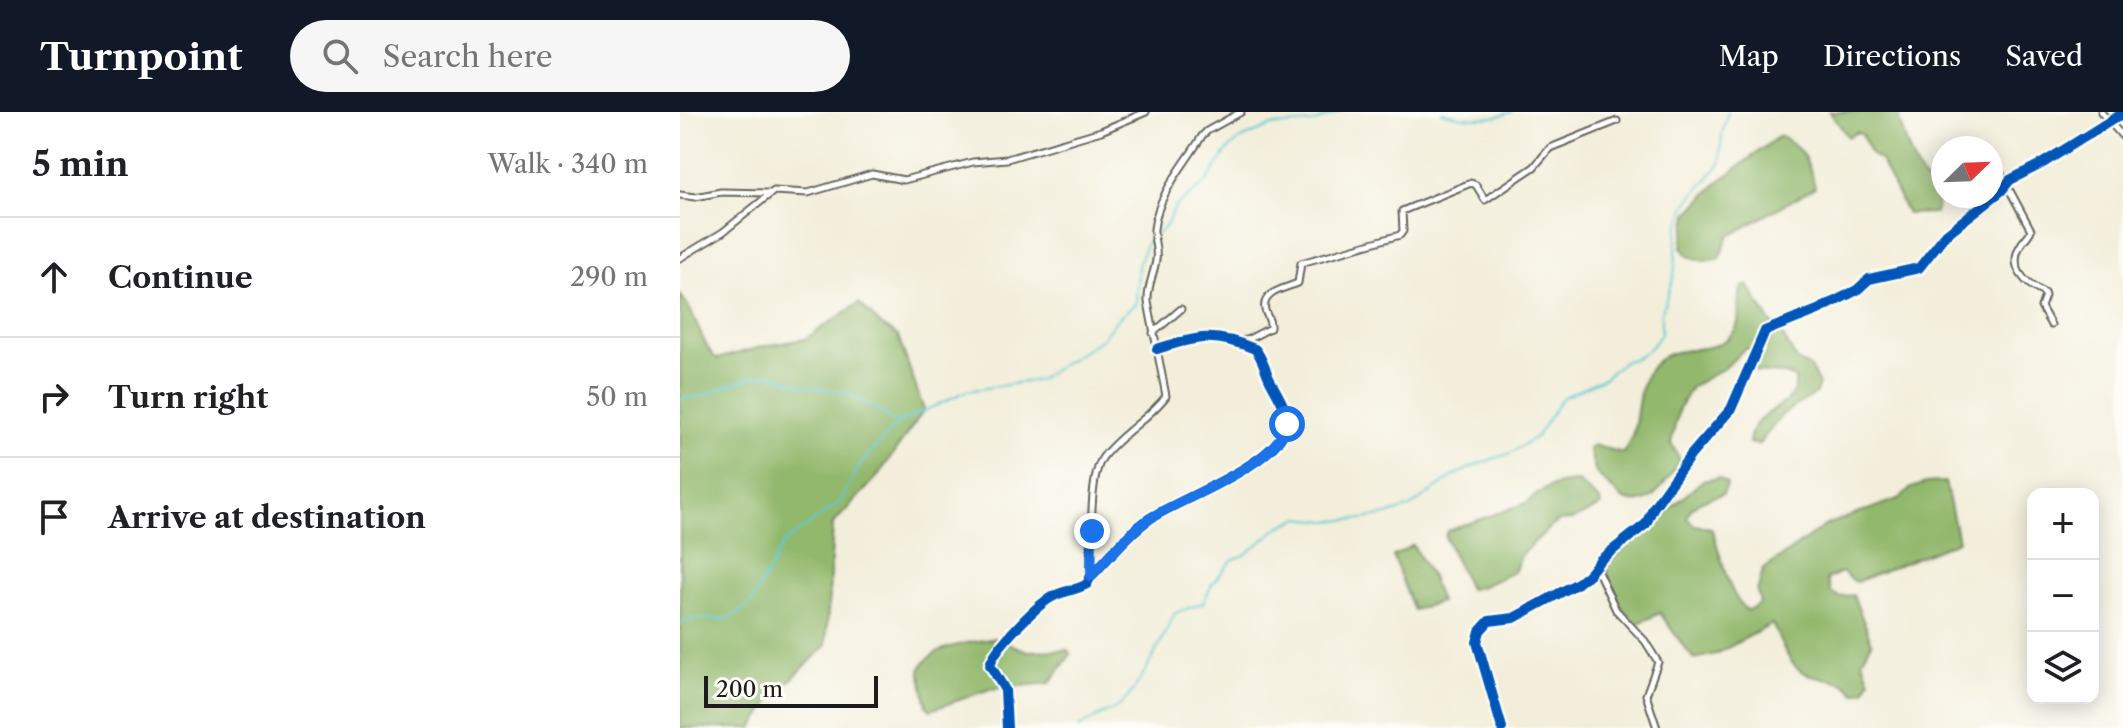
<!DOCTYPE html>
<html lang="en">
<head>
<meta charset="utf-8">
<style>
  :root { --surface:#fff; --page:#f6f6f6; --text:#202124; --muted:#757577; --line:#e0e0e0; --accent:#111827 }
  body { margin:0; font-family:"Libre Caslon Text",serif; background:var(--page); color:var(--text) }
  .controls { position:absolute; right:24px; bottom:24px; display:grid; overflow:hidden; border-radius:16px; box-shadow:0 4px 20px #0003 }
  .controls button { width:72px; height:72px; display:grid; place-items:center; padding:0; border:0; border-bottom:2px solid var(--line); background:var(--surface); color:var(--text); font:40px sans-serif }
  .compass { position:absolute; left:1251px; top:24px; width:72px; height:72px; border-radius:50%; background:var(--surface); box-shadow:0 4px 20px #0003; rotate:67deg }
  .scale { position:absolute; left:24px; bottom:20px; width:174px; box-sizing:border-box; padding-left:8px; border:4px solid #1c1c1c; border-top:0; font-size:22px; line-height:28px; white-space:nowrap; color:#1c1c1c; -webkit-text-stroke:6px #fdfcf7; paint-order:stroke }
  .stop { position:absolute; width:24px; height:24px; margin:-18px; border:6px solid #1a73e8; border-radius:50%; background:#fff }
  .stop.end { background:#1a73e8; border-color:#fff; box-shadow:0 2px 8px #0008 }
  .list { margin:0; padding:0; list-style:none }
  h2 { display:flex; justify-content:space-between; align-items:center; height:104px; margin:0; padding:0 32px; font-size:34px }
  h2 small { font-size:26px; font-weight:400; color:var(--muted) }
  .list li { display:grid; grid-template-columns:52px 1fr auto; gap:24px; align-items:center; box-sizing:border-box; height:120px; padding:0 32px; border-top:2px solid var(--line) }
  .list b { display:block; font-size:30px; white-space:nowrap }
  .list em { font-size:26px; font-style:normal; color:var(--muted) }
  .icon { flex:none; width:44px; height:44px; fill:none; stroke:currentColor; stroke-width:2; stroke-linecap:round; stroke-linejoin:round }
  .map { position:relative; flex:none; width:1443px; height:616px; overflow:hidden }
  header { display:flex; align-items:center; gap:48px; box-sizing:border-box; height:112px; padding:0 40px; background:var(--accent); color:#fff }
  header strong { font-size:38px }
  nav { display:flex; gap:44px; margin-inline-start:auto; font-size:28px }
  .search { width:560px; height:72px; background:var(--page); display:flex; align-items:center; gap:20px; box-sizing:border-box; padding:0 28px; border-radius:44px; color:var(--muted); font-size:30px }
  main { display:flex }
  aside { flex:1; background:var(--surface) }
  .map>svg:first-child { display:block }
  .forest { fill:#92b86c; stroke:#576a44; stroke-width:2 }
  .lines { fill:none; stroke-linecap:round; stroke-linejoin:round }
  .stream { stroke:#5cc8d3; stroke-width:2 }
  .street-casing { stroke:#67665e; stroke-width:9 }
  .street { stroke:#fff; stroke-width:5 }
  .cycleway-casing { stroke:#fdfcf7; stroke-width:15 }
  .cycleway { stroke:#0057b8; stroke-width:10 }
  .route { stroke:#1a73e8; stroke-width:10 }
</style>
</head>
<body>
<header>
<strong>Turnpoint</strong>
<div class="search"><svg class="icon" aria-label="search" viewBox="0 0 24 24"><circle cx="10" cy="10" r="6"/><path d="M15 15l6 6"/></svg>Search here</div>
<nav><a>Map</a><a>Directions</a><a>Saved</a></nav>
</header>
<main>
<aside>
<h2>5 min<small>Walk · 340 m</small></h2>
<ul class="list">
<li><svg class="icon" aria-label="ahead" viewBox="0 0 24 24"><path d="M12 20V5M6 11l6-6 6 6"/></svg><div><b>Continue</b></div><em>290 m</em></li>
<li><svg class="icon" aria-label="right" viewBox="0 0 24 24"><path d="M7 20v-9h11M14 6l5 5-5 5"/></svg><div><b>Turn right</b></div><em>50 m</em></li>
<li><svg class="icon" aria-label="arrive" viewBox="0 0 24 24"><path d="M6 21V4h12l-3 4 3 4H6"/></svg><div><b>Arrive at destination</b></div></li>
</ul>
</aside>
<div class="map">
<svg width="1443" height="616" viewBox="0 0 1443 616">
  <rect width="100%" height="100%" fill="#fdfcf7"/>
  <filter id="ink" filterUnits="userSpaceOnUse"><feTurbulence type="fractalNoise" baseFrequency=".0125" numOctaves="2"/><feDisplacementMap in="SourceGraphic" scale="16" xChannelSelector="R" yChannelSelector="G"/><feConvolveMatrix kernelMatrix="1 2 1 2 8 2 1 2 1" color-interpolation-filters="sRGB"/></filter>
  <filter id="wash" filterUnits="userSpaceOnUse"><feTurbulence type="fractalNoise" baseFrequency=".006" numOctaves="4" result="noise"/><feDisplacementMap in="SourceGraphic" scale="32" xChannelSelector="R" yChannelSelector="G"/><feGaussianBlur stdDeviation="1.8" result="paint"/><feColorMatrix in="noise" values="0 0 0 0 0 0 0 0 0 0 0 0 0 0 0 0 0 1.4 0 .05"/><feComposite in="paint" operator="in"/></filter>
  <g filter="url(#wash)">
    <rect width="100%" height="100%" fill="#f3eeda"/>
    <path class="forest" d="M1150 0H1219V8C1227 30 1234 68 1257 77L1259 82 1255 101 1227 102 1201 49 1191 43 1182 23 1177 20 1168 25Z
      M1099 24C1123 35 1129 50 1135 75L1048 125 1040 146 1024 149 1008 144 1002 135 1008 102 1036 72Z
      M1068 173 1089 208 1102 222 1117 249 1129 254 1139 272 1136 281 1103 302 1079 332 1069 331C1071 294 1120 299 1115 266L1104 262 1076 260 1071 237H1064L1046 255 1011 275 999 296 991 331 1000 348C986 369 971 401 942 387L916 361 909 337 913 333 943 341C946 336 950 330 952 324 959 303 956 278 969 258 991 226 1029 248 1052 222 1065 209 1053 190 1063 175Z
      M0 183C18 203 21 234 37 247L85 234 125 227 179 191 201 213 218 224 244 298 197 365 153 412 146 534 94 584 73 616H0Z
      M1039 366 1047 372 1043 382C1028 387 1013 388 1007 405L1014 413 1031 416C1041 438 1047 485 1067 498L1072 497 1080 491 1077 480 1083 458 1146 413 1221 386 1231 376 1246 371 1265 370 1278 429 1176 470 1162 460 1147 467 1151 480 1159 485 1173 483 1192 531 1182 548 1190 568 1185 578 1175 581C1162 563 1141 569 1123 560 1108 553 1100 526 1092 512L1036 542 1015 547 1007 539 980 501 957 512C939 495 927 476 927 452L1022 369Z
      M898 370 920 389 921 394 893 408 879 409 867 418 842 442 834 460 800 475 789 477 765 425 767 419 847 391C862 375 876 371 898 370Z
      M733 433 751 465 760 490 733 498 713 444Z
      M314 526 348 539 388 538 391 542 370 571 310 577 251 598 247 595 240 558C251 532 289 532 314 526Z"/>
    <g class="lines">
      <path class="stream" d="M762 0C783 7 810 9 831 0
        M476 123 486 114 495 95 526 71 547 39 559 28 591 14 633 11 659 0
        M0 287 21 284 72 265 93 263 122 273 163 280 202 300 216 312 287 279 358 268 423 226 436 208 456 191 458 153 466 131 471 127
        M0 511 11 507H45L57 502 71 491 104 431 160 390 179 354 216 313
        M399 616C412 606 425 602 439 594 457 582 485 522 495 501L523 491 532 472 552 448 565 443 599 415 619 406 648 409 683 407 707 403 730 395 774 364 798 352 831 341 857 324 882 286 924 266 943 250 958 245 970 236 981 222V201L994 164 998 117 1007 91 1040 52 1042 21 1048 0"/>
    </g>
  </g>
  <g filter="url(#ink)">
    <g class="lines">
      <defs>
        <path id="street" d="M1421 0 1443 25
          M1314 49 1351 118C1349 124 1343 128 1340 134 1328 155 1346 173 1364 181L1365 184 1361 195 1371 213
          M0 83 15 85 41 80 90 81
          M0 146 43 120 94 79 128 81 192 62 224 68 293 50 327 47 421 19 466 0
          M473 221 501 197
          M559 229 567 228 590 216C591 207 587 206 585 198 581 180 606 176 618 171L621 151 720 123 723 119 722 99 791 71 796 73 805 88 854 55 870 36 937 9
          M915 453 936 498 965 529 978 550 966 583 977 616
          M411 463C412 437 408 365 423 345 440 322 469 307 486 284L468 190C467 175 474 162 476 148 478 138 473 128 474 117 478 81 504 54 522 24L527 19 561 0
          M327 616 325 578 310 553C314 536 360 489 376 483 387 478 397 478 407 472L411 464C429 446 447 422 469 407 499 387 605 349 607 310 607 296 597 282 591 270 585 259 583 246 575 237 535 220 517 224 477 237
          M822 616 797 530 800 519 809 509 834 506 898 471 909 462 920 448 966 412 973 396 1010 344 1051 297 1085 219 1138 198 1177 178 1189 167 1239 156 1265 123 1321 79 1330 68 1363 51 1443 1"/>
      </defs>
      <use href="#street" class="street-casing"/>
      <use href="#street" class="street"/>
      <defs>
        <path id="cycleway" d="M327 616 325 578 310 553C314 536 360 489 376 483 387 478 397 478 407 472L411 464C429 446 447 422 469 407 499 387 605 349 607 310 607 296 597 282 591 270 585 259 583 246 575 237 535 220 517 224 477 237
          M822 616 797 530 800 519 809 509 834 506 898 471 909 462 920 448 966 412 973 396 1010 344 1051 297 1085 219 1138 198 1177 178 1189 167 1239 156 1265 123 1321 79 1330 68 1363 51 1443 1"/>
      </defs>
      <use href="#cycleway" class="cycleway-casing"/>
      <use href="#cycleway" class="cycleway"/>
    </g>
  </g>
  <g class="lines" filter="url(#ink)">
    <path class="route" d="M412 419 411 464C429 446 447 422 468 408 505 383 593 357 607 312"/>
  </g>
</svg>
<div class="controls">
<button>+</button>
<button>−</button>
<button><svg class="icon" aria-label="layers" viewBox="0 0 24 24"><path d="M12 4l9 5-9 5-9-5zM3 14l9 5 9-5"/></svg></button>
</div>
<svg class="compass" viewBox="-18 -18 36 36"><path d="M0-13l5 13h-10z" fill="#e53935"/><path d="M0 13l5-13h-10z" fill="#757577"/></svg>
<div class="scale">200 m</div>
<div class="stop" style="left:607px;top:312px"></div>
<div class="stop end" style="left:412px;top:419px"></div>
</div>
</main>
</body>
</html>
